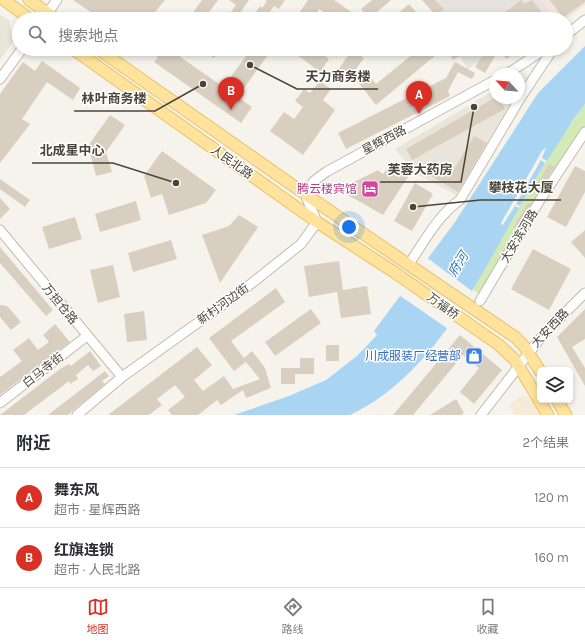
<!DOCTYPE html>
<html lang="zh">
<head>
<meta charset="utf-8">
<style>
  :root { --surface:#fff; --page:#f7f7f7; --text:#2b2b33; --muted:#7c7c81; --line:#e1e1e2; --accent:#d93025 }
  body { margin:0; font-family:Karla,"Noto Sans SC",sans-serif; background:var(--page); color:var(--text) }
  .controls { position:absolute; right:12px; bottom:12px; display:grid; overflow:hidden; border-radius:6px; box-shadow:0 2px 6px #0003 }
  .controls button { width:36px; height:36px; display:grid; place-items:center; padding:0; border:0; border-bottom:1px solid var(--line); background:var(--surface); color:var(--text); font:20px sans-serif }
  .compass { position:absolute; left:489px; top:68px; width:36px; height:36px; border-radius:50%; background:var(--surface); box-shadow:0 2px 6px #0003; rotate:296deg }
  .you { position:absolute; left:349px; top:227px; width:14px; height:14px; margin:-10px; border:3px solid #fff; border-radius:50%; background:#1a73e8; box-shadow:0 0 0 6px #1a73e833 }
  .badge { display:grid; place-items:center; width:26px; height:26px; border-radius:50%; background:var(--accent); color:#fff; font-size:13px; font-weight:700 }
  .pin { position:absolute; translate:-50% -33px; filter:drop-shadow(0 1px 2px #0008) }
  .pin::after { content:''; position:absolute; top:21px; width:14px; height:12px; background:inherit; clip-path:polygon(0 0,100% 0,50% 100%) }
  .list { margin:0; padding:0; list-style:none }
  h2 { display:flex; justify-content:space-between; align-items:center; height:52px; margin:0; padding:0 16px; font-size:17px }
  h2 small { font-size:13px; font-weight:400; color:var(--muted) }
  .list li { display:grid; grid-template-columns:26px 1fr auto; gap:12px; align-items:center; box-sizing:border-box; height:60px; padding:0 16px; border-top:1px solid var(--line) }
  .list b { display:block; font-size:15px; white-space:nowrap }
  .list p { margin:0; font-size:13px; white-space:nowrap; color:var(--muted) }
  .list em { font-size:13px; font-style:normal; color:var(--muted) }
  .icon { flex:none; width:22px; height:22px; fill:none; stroke:currentColor; stroke-width:2; stroke-linecap:round; stroke-linejoin:round }
  .map { position:relative; flex:none; width:585px; height:415px; overflow:hidden }
  .search { position:absolute; background:var(--surface); box-shadow:0 2px 6px #0003; left:12px; right:12px; top:12px; height:44px; display:flex; align-items:center; gap:10px; box-sizing:border-box; padding:0 14px; border-radius:22px; color:var(--muted); font-size:15px }
  .sheet { height:172px; background:var(--surface) }
  nav { display:flex; justify-content:space-around; align-items:center; box-sizing:border-box; height:56px; border-top:1px solid var(--line); background:var(--surface); font-size:11px; color:var(--muted) }
  nav a { display:grid; justify-items:center; gap:2px }
  nav .on { color:var(--accent) }
  .map>svg:first-child { display:block }
  .residential { fill:#eae5da }
  .commercial { fill:#f7ead8 }
  .industrial { fill:#e6e2dd }
  .medical { fill:#f6e3e0 }
  .green { fill:#d2eab5 }
  .water { fill:#a9d4f2 }
  .pier { fill:#f6f3ec }
  .building { fill:#d8cfc1 }
  .lines { fill:none; stroke-linecap:round; stroke-linejoin:round }
  .minor-casing { stroke:#c2bbae; stroke-width:11 }
  .major-casing { stroke:#e6c16a; stroke-width:13 }
  .minor { stroke:#fff; stroke-width:9 }
  .major { stroke:#ffe39c; stroke-width:11 }
  .labels { text-anchor:middle; dominant-baseline:central; stroke-width:3; stroke-linejoin:round; paint-order:stroke }
  .street-label { font-size:12px; fill:#4b4439; stroke:#fff }
  .hotel-label { font-size:12px; fill:#b23c85; stroke:#fff; text-anchor:end }
  .shop-label { font-size:12px; fill:#366cbe; stroke:#fff; text-anchor:end }
  .water-label { font-size:13px; font-style:italic; fill:#2e7ab2; stroke:#fff }
  .leader { fill:none; stroke:#4b4439; stroke-width:1.5 }
  .callout-dot { fill:#4b4439; stroke:#fff; stroke-width:1.5 }
  .callout-label { font-size:13px; text-anchor:middle; font-weight:bold; fill:#4b4439; stroke:#fff; stroke-width:3; stroke-linejoin:round; paint-order:stroke }
</style>
</head>
<body>
<div class="map">
<svg width="585" height="415" viewBox="0 0 585 415">
  <rect width="100%" height="100%" fill="#f6f3ec"/>
  <path class="residential" d="M0 15 9 20 13 42 0 60Z
    M495 90V98H511L512 101 456 195 415 173 395 149Z"/>
  <path class="commercial" d="M522 395 532 398 542 415H515L509 405Z"/>
  <path class="industrial" d="M424 0H567L539 19H436Z
    M455 49H496L468 69Z"/>
  <path class="medical" d="M540 0H585V5L566 19H554Z"/>
  <path class="green" d="M585 104V129L481 295 472 289 553 149Z"/>
  <path class="water" d="M585 46V104L573 120 547 161 542 158 546 147 542 151 501 223 502 226 515 206 519 208C477 283 431 377 350 415H234L289 396 326 380 357 356 377 335 374 331 455 222 538 93Z
    M541 160 545 163 520 206 516 204Z"/>
  <path class="pier" d="M426 257 472 291 448 329 399 295Z"/>
  <path class="building" d="M73 0H165L149 19H101Z
    M202 0H218L204 19H188Z
    M229 0H249L236 19H226L236 5Z
    M265 0H285L279 9 274 6 265 19H251L260 6 262 8 267 1Z
    M308 0H334L354 14 351 19H335L319 9 313 19H295Z
    M372 0H391L369 19 361 9Z
    M422 0H435L444 9 439 13 445 19H428L434 13Z
    M521 0 524 4 532 0 547 19H507L503 14Z
    M550 0H585V2L563 18Z
    M409 4 417 13 410 19H391Z
    M146 49H169L252 107 241 123 154 62 158 57Z
    M201 49H221L214 58Z
    M251 49H265L270 52 244 88 230 78Z
    M289 49H316L329 59 320 72Z
    M419 49H443L376 105 357 81 367 73 376 84Z
    M447 49H472L453 60Z
    M500 49H508L511 56 506 59Z
    M352 50 364 58 347 81 336 73Z
    M486 50 495 56 485 73 475 67Z
    M42 61 80 88 73 100 47 82 22 119 30 124 0 163V94L23 62 35 71Z
    M455 62 475 73 472 79 458 72 448 91 450 96 346 149 338 133 446 78Z
    M320 81 331 89 323 100 335 110 303 155 270 131 284 112 294 119 303 107 295 101 304 89 310 93Z
    M494 98H499L505 109 412 160 406 149Z
    M110 115 125 125 106 152 112 172 96 176 88 146Z
    M474 136 487 143 458 192 426 173 434 160 453 171Z
    M162 151 216 190 206 203 169 215 162 194 151 198 144 176Z
    M392 162 410 174 383 215 346 194 352 183 378 170 383 174Z
    M549 164 554 167 539 190 535 188Z
    M575 166 585 171V192L566 227 547 217Z
    M0 179 30 200 25 207 0 189Z
    M415 183 433 194 412 231 394 221Z
    M0 198 10 209 0 219Z
    M136 201 141 220 100 232 95 214Z
    M528 203 531 204 517 227 514 226Z
    M239 215 258 227 220 283 202 235 229 226Z
    M75 217 82 239 49 249 42 227Z
    M585 230V258L571 242Z
    M171 240 177 259 133 272 128 253Z
    M0 247 53 310 46 316 0 263Z
    M533 249 571 269 549 310 511 289Z
    M339 261 343 290 367 286 371 314 341 318 337 292 309 297 304 266Z
    M113 265 120 297 98 303 90 270Z
    M276 288 285 302 231 341 244 358 252 351 265 368 271 388 246 398 243 390 221 405 217 400 198 415H172L168 410 185 397 175 385 157 399 162 405 149 415H108L197 347 212 365 194 380 203 391 224 376 233 389 260 379 246 362 234 371 209 338Z
    M0 305 7 306 21 322 11 330 0 317Z
    M311 309 321 323 275 356 265 342Z
    M585 309V339L572 347 585 368V386L557 337Z
    M144 311 147 340 127 342 124 314Z
    M55 324 70 342 0 395V377L22 361 13 350 29 338 38 350 49 342 43 335Z
    M460 335 502 370 474 404 460 392 479 368 463 355 413 415H393Z
    M326 345H339V361H326Z
    M90 351 101 366 93 371 88 365 76 375 78 379 70 384 69 381 24 415H0L60 369 69 364 71 366Z
    M300 358H314V374H295V384H281V368H300Z
    M105 371 109 376 102 381 105 384 68 415H48Z
    M456 399 464 413 461 415H430Z"/>
  <g class="lines">
    <defs>
      <path id="minor" d="M43 19 57 0
        M566 35 585 20
        M507 74 545 49
        M0 79 22 49
        M0 230 122 377
        M409 264C424 242 438 215 460 200L521 97 553 49
        M480 301 540 200 585 132
        M0 403 87 336
        M77 415 122 377 242 291 301 244 317 222 305 194 314 181 326 172 495 80
        M481 415 543 335 585 293"/>
      <path id="major" d="M4 0 30 19
        M29 0 56 19
        M73 49 317 222 394 272 499 345 515 360 548 415
        M98 49 305 194 515 337 524 346 540 371
        M557 400 566 415"/>
    </defs>
    <use href="#minor" class="minor-casing"/>
    <use href="#major" class="major-casing"/>
    <use href="#minor" class="minor"/>
    <use href="#major" class="major"/>
  </g>
  <defs>
    <symbol id="hotel-square" viewBox="-11 -11 22 22"><rect x="-9" y="-9" width="18" height="18" rx="4" fill="#d1479c" stroke="#fff"/><path d="M-6-4.5h1.5V1H6V5H4.5V3h-9V5H-6ZM-4 0a1.8 1.8 0 1 1 3.6 0ZM.5 0V-2.5h3Q6-2.5 6 0Z" fill="#fff"/></symbol>
    <symbol id="shop-square" viewBox="-11 -11 22 22"><rect x="-9" y="-9" width="18" height="18" rx="4" fill="#3f7fe0" stroke="#fff"/><path d="M-5-2.5h2.3a2.7 3.5 0 0 1 5.4 0H5L5.5 6h-11ZM-1.5-2.5h3a1.5 2.3 0 0 0-3 0Z" fill="#fff"/></symbol>
  </defs>
  <g fill-rule="evenodd">
    <use href="#hotel-square" x="360" y="179" width="20" height="20"/>
    <use href="#shop-square" x="464" y="346" width="20" height="20"/>
  </g>
  <g class="labels">
    <g class="street-label">
      <text transform="translate(384 140) rotate(-28)">星辉西路</text>
      <text transform="translate(232 162) rotate(35)">人民北路</text>
      <text transform="translate(519 236) rotate(-59)">大安滨河路</text>
      <text transform="translate(60 304) rotate(51)">万担仓路</text>
      <text transform="translate(223 304) rotate(-36)">新村河边街</text>
      <text transform="translate(443 306) rotate(36)">万福桥</text>
      <text transform="translate(550 328) rotate(-47)">大安西路</text>
      <text transform="translate(43 370) rotate(-38)">白马寺街</text>
    </g>
    <g class="hotel-label">
      <text x="357" y="189">腾云楼宾馆</text>
    </g>
    <g class="shop-label">
      <text x="461" y="356">川成服装厂经营部</text>
    </g>
    <g class="water-label">
      <text transform="translate(458 264) rotate(-58)">府河</text>
    </g>
  </g>
  <path class="leader" d="M250 65L297 89H378M203 84L155 111H74M176 183L113 163H32M474 107L461 182H380M413 207L480 200H561"/>
  <g class="callout-dot">
    <circle cx="250" cy="65" r="4"/>
    <circle cx="203" cy="84" r="4"/>
    <circle cx="176" cy="183" r="4"/>
    <circle cx="474" cy="107" r="4"/>
    <circle cx="413" cy="207" r="4"/>
  </g>
  <g class="callout-label">
    <text x="338" y="81">天力商务楼</text>
    <text x="114" y="103">林叶商务楼</text>
    <text x="72" y="155">北成星中心</text>
    <text x="420" y="174">芙蓉大药房</text>
    <text x="521" y="192">攀枝花大厦</text>
  </g>
</svg>
<div class="controls">
<button><svg class="icon" aria-label="layers" viewBox="0 0 24 24"><path d="M12 4l9 5-9 5-9-5zM3 14l9 5 9-5"/></svg></button>
</div>
<svg class="compass" viewBox="-18 -18 36 36"><path d="M0-13l5 13h-10z" fill="#e53935"/><path d="M0 13l5-13h-10z" fill="#7c7c81"/></svg>
<div class="you"></div>
<div class="pin badge" style="left:419px;top:114px">A</div>
<div class="pin badge" style="left:231px;top:110px">B</div>
<div class="search"><svg class="icon" aria-label="search" viewBox="0 0 24 24"><circle cx="10" cy="10" r="6"/><path d="M15 15l6 6"/></svg>搜索地点</div>
</div>
<section class="sheet">
<h2>附近<small>2个结果</small></h2>
<ul class="list">
<li><span class="badge">A</span><div><b>舞东风</b><p>超市 · 星辉西路</p></div><em>120 m</em></li>
<li><span class="badge">B</span><div><b>红旗连锁</b><p>超市 · 人民北路</p></div><em>160 m</em></li>
</ul>
</section>
<nav>
<a class="on"><svg class="icon" aria-label="map" viewBox="0 0 24 24"><path d="M3 6l6-2 6 2 6-2v14l-6 2-6-2-6 2zM9 4v14M15 6v14"/></svg>地图</a>
<a><svg class="icon" aria-label="directions" viewBox="0 0 24 24"><path d="M12 3l9 9-9 9-9-9zM9 14v-3h6M13 9l2 2-2 2"/></svg>路线</a>
<a><svg class="icon" aria-label="saved" viewBox="0 0 24 24"><path d="M7 4h10v16l-5-4-5 4z"/></svg>收藏</a>
</nav>
</body>
</html>
